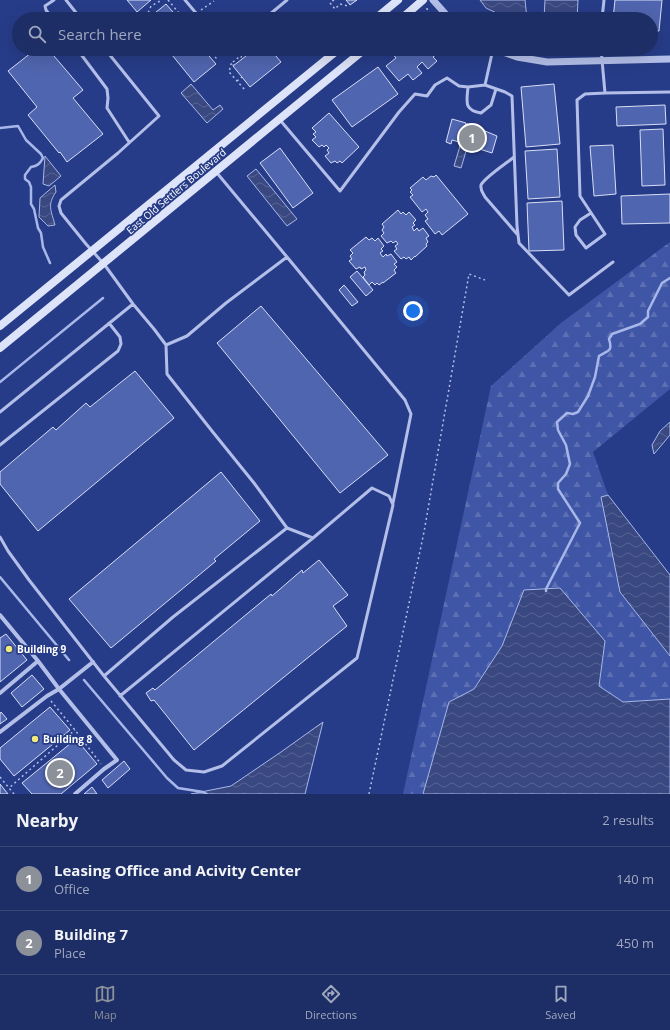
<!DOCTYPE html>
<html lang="en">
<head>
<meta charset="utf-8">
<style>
  :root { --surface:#1d2d66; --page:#25356c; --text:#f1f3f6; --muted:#a0a8bf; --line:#3b497a; --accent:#8c9099 }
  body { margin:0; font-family:"Open Sans",sans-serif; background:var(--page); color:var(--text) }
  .you { position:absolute; left:413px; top:311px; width:14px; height:14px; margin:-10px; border:3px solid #fff; border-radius:50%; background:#1a73e8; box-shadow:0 0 0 6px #1a73e833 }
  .badge { display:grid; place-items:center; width:26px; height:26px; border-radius:50%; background:var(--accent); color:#fff; font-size:13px; font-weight:700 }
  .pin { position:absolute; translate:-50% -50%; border:2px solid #fff; box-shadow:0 1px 4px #0006 }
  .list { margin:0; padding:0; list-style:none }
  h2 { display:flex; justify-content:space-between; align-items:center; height:52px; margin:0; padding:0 16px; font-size:17px }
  h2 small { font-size:13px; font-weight:400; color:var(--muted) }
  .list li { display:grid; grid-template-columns:26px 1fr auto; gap:12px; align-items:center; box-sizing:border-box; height:64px; padding:0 16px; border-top:1px solid var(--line) }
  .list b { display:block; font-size:15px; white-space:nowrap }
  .list p { margin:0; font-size:13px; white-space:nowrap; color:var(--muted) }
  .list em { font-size:13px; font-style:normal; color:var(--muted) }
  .icon { flex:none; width:22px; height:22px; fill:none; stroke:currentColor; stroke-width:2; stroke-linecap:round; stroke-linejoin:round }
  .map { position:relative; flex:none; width:670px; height:794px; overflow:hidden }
  .search { position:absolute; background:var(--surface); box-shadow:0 4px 16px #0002; left:12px; right:12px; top:12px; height:44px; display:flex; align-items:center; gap:10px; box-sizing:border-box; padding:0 14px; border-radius:22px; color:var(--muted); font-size:15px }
  .sheet { height:180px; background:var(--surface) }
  nav { display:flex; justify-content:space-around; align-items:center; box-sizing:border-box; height:56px; border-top:1px solid var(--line); background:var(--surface); font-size:11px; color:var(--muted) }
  nav a { display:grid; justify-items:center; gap:2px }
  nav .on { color:var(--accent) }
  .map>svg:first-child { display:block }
  .forest { fill:url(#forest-firs) }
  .water { fill:url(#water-waves); stroke:#a8b7e9 }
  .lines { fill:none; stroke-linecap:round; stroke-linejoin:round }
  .stream { stroke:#a8b7e9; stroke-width:2.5 }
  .building { fill:#5065af; stroke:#d7def7 }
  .path { stroke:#b3bfe9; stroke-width:1.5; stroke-dasharray:2 3; stroke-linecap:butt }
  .service { stroke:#b3bfe9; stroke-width:3 }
  .minor { stroke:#b3bfe9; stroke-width:4 }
  .tertiary { stroke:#b3bfe9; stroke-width:7 }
  .secondary { stroke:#dde3f8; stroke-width:8 }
  .poi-dot { fill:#f1e979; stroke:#273c88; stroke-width:1.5 }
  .labels { text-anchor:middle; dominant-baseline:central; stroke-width:3.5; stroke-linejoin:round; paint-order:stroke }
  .street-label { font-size:10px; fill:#fff; stroke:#273c88 }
  .poi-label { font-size:10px; font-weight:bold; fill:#fff; stroke:#273c88; text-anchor:start }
</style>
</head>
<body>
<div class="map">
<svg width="670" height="794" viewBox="0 0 670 794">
  <defs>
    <pattern id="forest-firs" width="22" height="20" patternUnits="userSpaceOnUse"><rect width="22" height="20" fill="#3f56a6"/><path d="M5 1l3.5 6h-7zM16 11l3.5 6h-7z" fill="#5c6fb3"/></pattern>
    <pattern id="water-waves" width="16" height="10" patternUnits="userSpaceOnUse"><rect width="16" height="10" fill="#394880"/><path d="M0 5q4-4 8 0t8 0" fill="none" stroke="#576393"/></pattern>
  </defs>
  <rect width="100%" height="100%" fill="#273c88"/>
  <path class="forest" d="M670 242V389L593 452 608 495 602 498 620 592 670 656V699L623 702 599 686 605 640 524 590 502 646 474 689 449 702 423 794H403L491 386 561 323Z"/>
  <path class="water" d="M480 0H525L527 19H509L486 8Z
    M545 0H578L577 19H544Z
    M191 84 213 110 220 105 223 109 207 123 181 93Z
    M460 146 467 148 461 168 454 166Z
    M45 156 61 176 49 186 43 184Z
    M256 169 297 219 287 226 247 176Z
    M55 185 56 192C47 205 51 210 55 225L48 226 39 217 40 198Z
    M670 422V435L654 454 652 445 660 431Z
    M608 495 670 575V656L620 592 601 497Z
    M560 588 605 641 599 686 623 702 670 699V794H423L449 702 474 689 502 646 524 590Z
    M323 722 305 794H191L231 786 281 752Z"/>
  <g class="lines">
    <path class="stream" d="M0 128 18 126 26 140 41 154 43 158C40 164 37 166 31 167L25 175V179L29 182 31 187V204L34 209 38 228 41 233 43 247 50 263
      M0 382 103 298
      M0 577 69 660
      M546 591V589L580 523 558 489V483L566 474 570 464 566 445 558 430 557 422 567 413 573 414 578 412 588 396 595 377 599 356C608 350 613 352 609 339L612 334 640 324 648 317V311L662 283 670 278
      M84 680 167 778 178 788 203 792 207 794"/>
  </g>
  <path class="building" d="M127 0H151L137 12Z
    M346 0H357L350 5Z
    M615 0H662L659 31H651V19H613Z
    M166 4 179 19H148L150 17Z
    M36 49H48L83 90 73 98 103 134 67 162 60 152 59 153 28 115 37 107 8 71Z
    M179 49H203L216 64 194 82 172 55Z
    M255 49H270L281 62 250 87 233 66Z
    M393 49H401L403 52 407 49 442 50 433 57 437 61 428 69 422 62 417 67 422 73 413 80 408 74 399 81 386 66 396 58 390 51Z
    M378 67 398 94 352 127 332 100Z
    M554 84 560 144 526 147 521 87Z
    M665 105 666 124 617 126 616 107Z
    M329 113 359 147 342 163 340 161 337 163 335 161 331 163 325 156 329 153 327 150 329 148 326 145 324 147 322 145 319 147 312 140 316 137 313 134 316 132 312 128Z
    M452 119 466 123 465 124H468L466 132 470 134 473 126 497 136 492 153 467 145 468 143 460 140 459 142 452 140 451 144 446 142Z
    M663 129 665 185 642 186 640 130Z
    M613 145 616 194 594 196 590 146Z
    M280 148 313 193 293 208 260 163Z
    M557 149 560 197 528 199 525 151Z
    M436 175 468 214 442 235 439 231 435 234 425 221 428 219 425 215 428 212 426 209 422 212 410 197 413 195 410 192 412 190 410 188 423 177 426 180 431 176 434 177Z
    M670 194V223L622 224 621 196Z
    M562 201 564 250 529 251 527 203Z
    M398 210 401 214 403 212 406 215 409 212 416 220 413 223 415 225 412 227 414 231 417 228 419 231 423 228 429 236 426 238 428 242 426 244 427 246 415 257V256L411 260 409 257 406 259 404 257 401 259 394 251 397 249 395 246 398 244 396 241 393 243 391 241 387 243 381 236 384 233 382 230 384 227 382 224Z
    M366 237 369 240 372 238 375 241 378 238 384 246 381 249 383 251 380 253 383 257 386 254 387 256 391 254 397 262 394 264 397 267 394 270 396 273 383 283V282L379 285 377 283 375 285 372 282 369 285 363 277 365 275 364 272 366 270 365 267 361 269 360 267 356 269 349 261 352 259 350 256 353 253 350 250Z
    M357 271 373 290 366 296 350 277Z
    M344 285 358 302 352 306 339 290Z
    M261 306 388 455 340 493 217 343Z
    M135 371 174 418 38 531 0 484V472L53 427 56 430 86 403 90 407Z
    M221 472 260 521 214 559 216 561 111 648 69 599Z
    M319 560 348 595 333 606 347 626 194 750 154 700 151 701 146 693 153 688 155 690 271 594 272 596 302 570 303 573Z
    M6 634 27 660 0 682V638Z
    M32 675 44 689 22 707 11 693Z
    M50 707 70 730 14 776 0 759V748Z
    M1 712 7 719 0 724V714Z
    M76 739 97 764 61 794H32L22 783Z
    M124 761 130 769 108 788 102 780Z
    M0 784 8 794H0Z
    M92 787 97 794H84Z"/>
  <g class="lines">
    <path class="path" d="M168 0 184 19
      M334 0 330 3 335 9 340 4 348 6 350 4
      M427 8 428 17 437 19
      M201 10 214 1
      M150 17 148 13 151 6 162 0
      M209 49 216 58H219
      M473 49 476 53
      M232 64H231L229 72 245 90
      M234 66 232 64 233 62 239 57 240 58 250 49
      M237 81 242 77
      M51 701 75 730 101 764
      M0 777 9 788
      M14 794 9 788 75 730
      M369 794 424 532 469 274 485 280"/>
    <path class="service" d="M66 0 81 19
      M185 0 201 19
      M53 19 46 10 45 6 54 0
      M264 19 287 0
      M602 19 604 0
      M77 49 107 89 108 98 107 108 129 142
      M493 49 485 85 505 92 512 96 517 226 519 243 569 295 613 262
      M601 49 605 93 670 92
      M468 87C467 101 463 110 481 113L491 105 496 89
      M280 120 340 191 399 112 415 94 427 96 435 85 447 78 459 86 468 87 485 85
      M514 157C508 162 484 178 481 185 480 190 483 193 485 197L517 234
      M591 213 580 220 575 227 576 235 586 248 605 234 580 196 577 100 585 94 605 93
      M287 257 405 400 411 414 393 503
      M166 345 187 336 226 303 287 257 217 173
      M0 412 133 304
      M0 445 118 351 121 344 120 337 109 323
      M0 537 8 551 29 580 104 676 173 617 287 528 254 483 212 431 167 374 166 345 154 329 133 304 104 264 86 244 61 213 59 206 61 200 118 153 159 116 105 49
      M104 676 174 760 186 770 204 772 222 766 357 658 393 505 389 496 372 488 313 538 287 528
      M120 696 313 538"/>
    <path class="minor" d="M0 615 38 661 59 689 93 662
      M0 693 38 661
      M0 732 47 696 59 689 117 760 104 769 75 794"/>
    <path class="tertiary" d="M433 0 450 19
      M495 49 517 57 547 62 670 59"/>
    <path class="secondary" d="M375 19 398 0
      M401 19 423 0
      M0 326 339 49
      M0 348 365 49"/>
  </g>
  <g class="poi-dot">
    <circle cx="9" cy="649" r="4"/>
    <circle cx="35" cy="739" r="4"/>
  </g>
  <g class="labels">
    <g class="street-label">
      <text transform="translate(176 191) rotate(-40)">East Old Settlers Boulevard</text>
    </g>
    <g class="poi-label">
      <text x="17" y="649">Building 9</text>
      <text x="43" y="739">Building 8</text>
    </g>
  </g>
</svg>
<div class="you"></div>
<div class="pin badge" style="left:472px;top:138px">1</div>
<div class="pin badge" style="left:60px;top:773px">2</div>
<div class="search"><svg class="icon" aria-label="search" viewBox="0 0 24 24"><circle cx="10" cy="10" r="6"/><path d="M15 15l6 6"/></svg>Search here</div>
</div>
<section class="sheet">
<h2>Nearby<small>2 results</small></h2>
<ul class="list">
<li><span class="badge">1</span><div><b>Leasing Office and Acivity Center</b><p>Office</p></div><em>140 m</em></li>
<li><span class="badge">2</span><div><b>Building 7</b><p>Place</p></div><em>450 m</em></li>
</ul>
</section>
<nav>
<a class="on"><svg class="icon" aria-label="map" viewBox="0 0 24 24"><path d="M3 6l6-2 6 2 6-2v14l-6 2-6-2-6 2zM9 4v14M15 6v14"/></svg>Map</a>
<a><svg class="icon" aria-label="directions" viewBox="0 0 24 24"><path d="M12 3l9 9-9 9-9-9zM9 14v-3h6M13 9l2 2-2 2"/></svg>Directions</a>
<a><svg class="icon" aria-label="saved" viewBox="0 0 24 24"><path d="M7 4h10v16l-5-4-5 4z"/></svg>Saved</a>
</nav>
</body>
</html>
